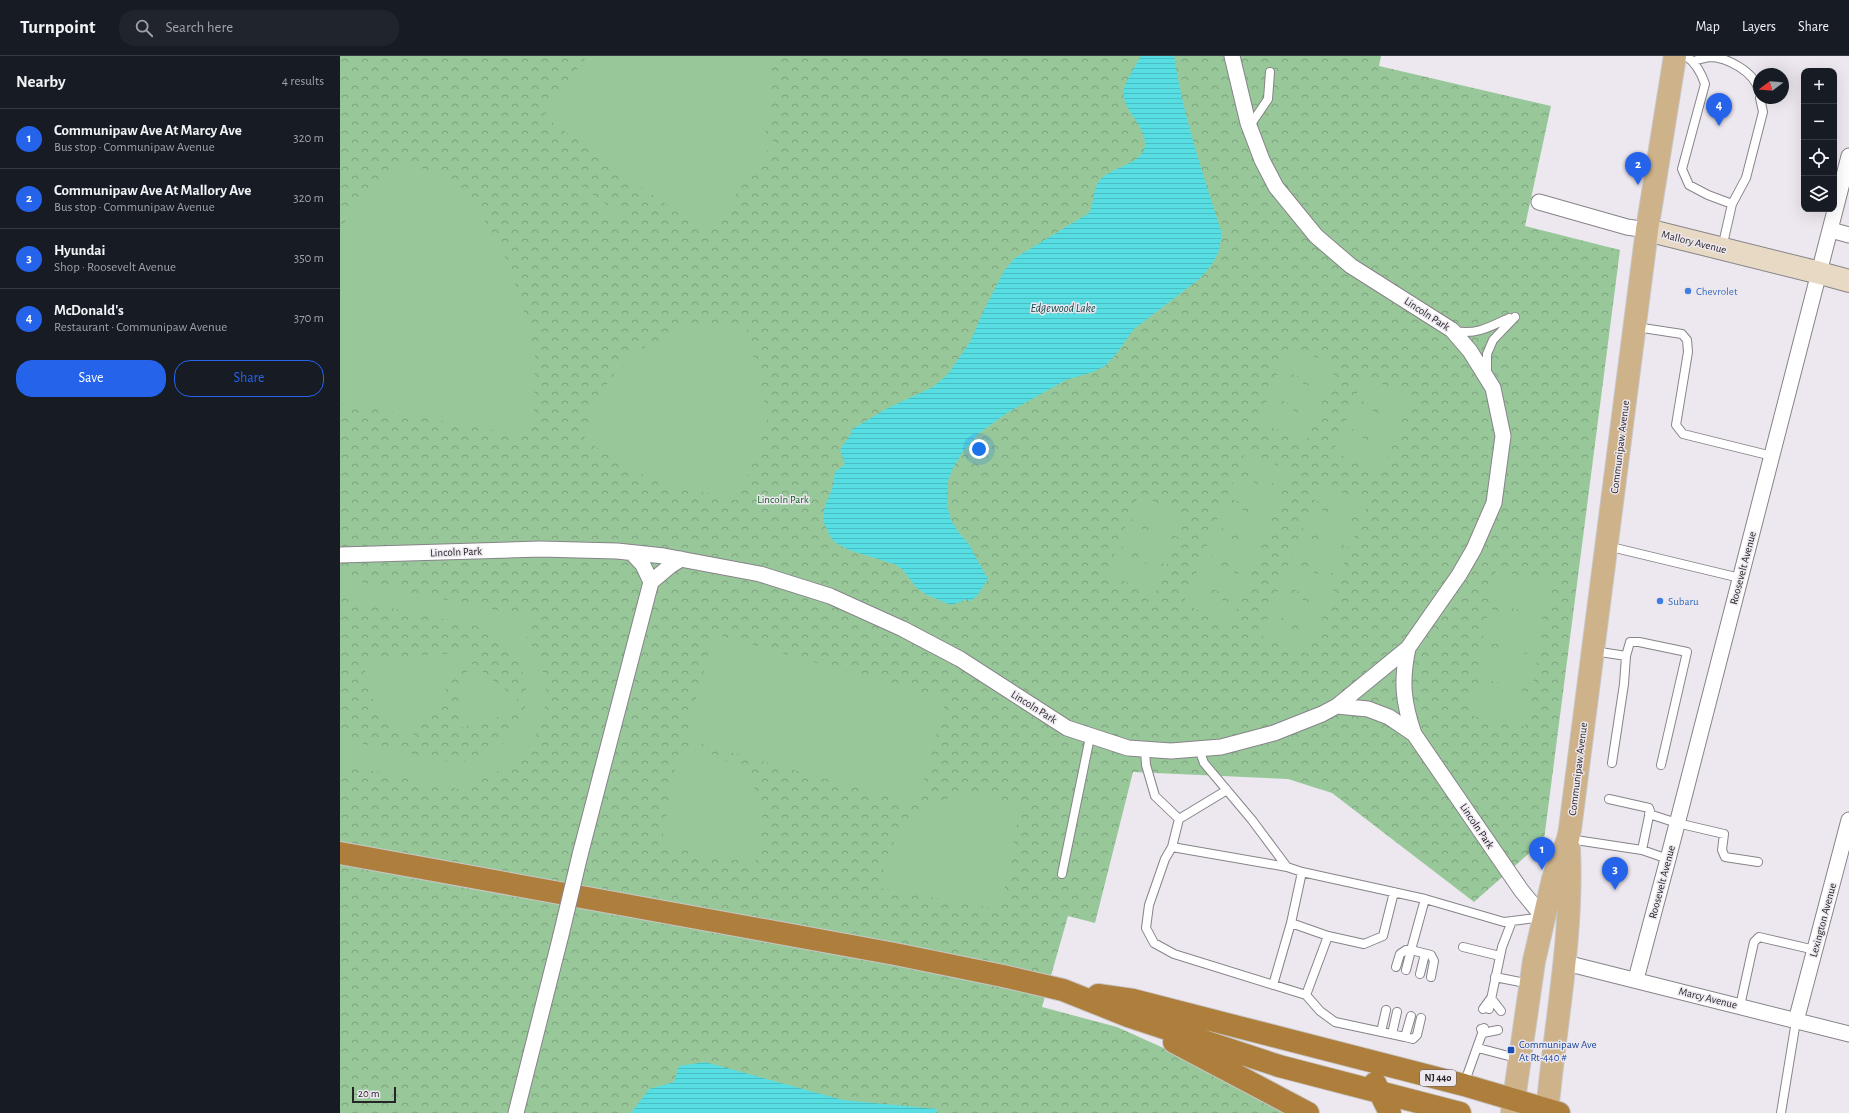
<!DOCTYPE html>
<html lang="en">
<head>
<meta charset="utf-8">
<style>
  :root { --surface:#171b24; --page:#20242c; --text:#f1f3f6; --muted:#9ea1a6; --line:#363941; --accent:#2563eb }
  body { margin:0; font-family:"Alegreya Sans",sans-serif; background:var(--page); color:var(--text) }
  .controls { position:absolute; right:12px; top:12px; display:grid; overflow:hidden; border-radius:8px; box-shadow:0 4px 16px #0002 }
  .controls button { width:36px; height:36px; display:grid; place-items:center; padding:0; border:0; border-bottom:1px solid var(--line); background:var(--surface); color:var(--text); font:20px sans-serif }
  .compass { position:absolute; left:1413px; top:12px; width:36px; height:36px; border-radius:50%; background:var(--surface); box-shadow:0 4px 16px #0002; rotate:254deg }
  .scale { position:absolute; left:12px; bottom:10px; width:44px; box-sizing:border-box; padding-left:4px; border:2px solid #262427; border-top:0; font-size:11px; line-height:14px; white-space:nowrap; color:#262427; -webkit-text-stroke:3px #ede8ef; paint-order:stroke }
  .you { position:absolute; left:639px; top:393px; width:14px; height:14px; margin:-10px; border:3px solid #fff; border-radius:50%; background:#1a73e8; box-shadow:0 0 0 6px #1a73e833 }
  .badge { display:grid; place-items:center; width:26px; height:26px; border-radius:50%; background:var(--accent); color:#fff; font-size:13px; font-weight:700 }
  .pin { position:absolute; translate:-50% -33px; filter:drop-shadow(0 1px 2px #0008) }
  .pin::after { content:''; position:absolute; top:21px; width:14px; height:12px; background:inherit; clip-path:polygon(0 0,100% 0,50% 100%) }
  .list { margin:0; padding:0; list-style:none }
  h2 { display:flex; justify-content:space-between; align-items:center; height:52px; margin:0; padding:0 16px; font-size:17px }
  h2 small { font-size:13px; font-weight:400; color:var(--muted) }
  .list li { display:grid; grid-template-columns:26px 1fr auto; gap:12px; align-items:center; box-sizing:border-box; height:60px; padding:0 16px; border-top:1px solid var(--line) }
  .list b { display:block; font-size:15px; white-space:nowrap }
  .list p { margin:0; font-size:13px; white-space:nowrap; color:var(--muted) }
  .list em { font-size:13px; font-style:normal; color:var(--muted) }
  .actions { display:flex; gap:8px; padding:12px 16px }
  .actions a { flex:1; padding:9px 0; border:1px solid var(--accent); border-radius:16px; text-align:center; font-size:14px; color:var(--accent) }
  .actions .main { background:var(--accent); color:#fff }
  .icon { flex:none; width:22px; height:22px; fill:none; stroke:currentColor; stroke-width:2; stroke-linecap:round; stroke-linejoin:round }
  .map { position:relative; flex:none; width:1509px; height:1057px; overflow:hidden }
  header { display:flex; align-items:center; gap:24px; box-sizing:border-box; height:56px; padding:0 20px; background:var(--surface); border-bottom:1px solid var(--line) }
  header strong { font-size:19px }
  nav { display:flex; gap:22px; margin-inline-start:auto; font-size:14px }
  .search { width:280px; height:36px; background:var(--page); display:flex; align-items:center; gap:10px; box-sizing:border-box; padding:0 14px; border-radius:16px; color:var(--muted); font-size:15px }
  main { display:flex }
  aside { flex:1; background:var(--surface) }
  .map>svg:first-child { display:block }
  .park { fill:url(#park-crowns) }
  .garden { fill:#98c89a }
  .water { fill:url(#water-rules) }
  .lines { fill:none; stroke-linecap:round; stroke-linejoin:round }
  .lane-casing { stroke:#878389; stroke-width:10 }
  .street-casing { stroke:#878389; stroke-width:17 }
  .secondary-casing { stroke:#878389; stroke-width:24 }
  .primary-casing { stroke:#c7c6c7; stroke-width:24 }
  .highway-casing { stroke:#c7c6c7; stroke-width:24 }
  .lane { stroke:#fff; stroke-width:8 }
  .street { stroke:#fff; stroke-width:15 }
  .secondary { stroke:#e7d9c4; stroke-width:22 }
  .primary { stroke:#ceb28a; stroke-width:22 }
  .highway { stroke:#ae7f3c; stroke-width:22 }
  .street-bridge-casing { stroke:#878389; stroke-width:17; stroke-linecap:butt }
  .street-bridge { stroke:#fff; stroke-width:15 }
  .shop-dot { fill:#3f7fe0; stroke:#ede8ef; stroke-width:1.5 }
  .transit-dot { fill:#1a4fb4; stroke:#ede8ef; stroke-width:1.5 }
  .labels { text-anchor:middle; dominant-baseline:central; stroke-width:3; stroke-linejoin:round; paint-order:stroke }
  .shield { fill:#ede8ef; stroke:#625f63; stroke-width:1 }
  .shield-label { font-size:10px; font-weight:bold; fill:#262427 }
  .street-label { font-size:11px; fill:#262427; stroke:#ede8ef }
  .shop-label { font-size:11px; fill:#366cbe; stroke:#ede8ef; text-anchor:start }
  .park-label { font-size:11px; fill:#125c20; stroke:#ede8ef }
  .transit-label { font-size:11px; fill:#164399; stroke:#ede8ef; text-anchor:start }
  .water-label { font-size:12px; font-style:italic; fill:#0f4b4e; stroke:#ede8ef }
</style>
</head>
<body>
<header>
<strong>Turnpoint</strong>
<div class="search"><svg class="icon" aria-label="search" viewBox="0 0 24 24"><circle cx="10" cy="10" r="6"/><path d="M15 15l6 6"/></svg>Search here</div>
<nav><a>Map</a><a>Layers</a><a>Share</a></nav>
</header>
<main>
<aside>
<h2>Nearby<small>4 results</small></h2>
<ul class="list">
<li><span class="badge">1</span><div><b>Communipaw Ave At Marcy Ave</b><p>Bus stop · Communipaw Avenue</p></div><em>320 m</em></li>
<li><span class="badge">2</span><div><b>Communipaw Ave At Mallory Ave</b><p>Bus stop · Communipaw Avenue</p></div><em>320 m</em></li>
<li><span class="badge">3</span><div><b>Hyundai</b><p>Shop · Roosevelt Avenue</p></div><em>350 m</em></li>
<li><span class="badge">4</span><div><b>McDonald's</b><p>Restaurant · Communipaw Avenue</p></div><em>370 m</em></li>
</ul>
<div class="actions"><a class="main">Save</a><a>Share</a></div>
</aside>
<div class="map">
<svg width="1509" height="1057" viewBox="0 0 1509 1057">
  <defs>
    <pattern id="park-crowns" width="20" height="18" patternUnits="userSpaceOnUse"><rect width="20" height="18" fill="#98c89a"/><path d="M2 6a3 3 0 1 1 6 0M12 15a3 3 0 1 1 6 0" fill="none" stroke="#7ca27e"/></pattern>
    <pattern id="water-rules" width="6" height="5" patternUnits="userSpaceOnUse"><rect width="6" height="5" fill="#57dee3"/><path d="M0 2.5h6" fill="none" stroke="#4cbec3"/></pattern>
  </defs>
  <rect width="100%" height="100%" fill="#ede8ef"/>
  <path class="park" d="M0 0H1041L1039 10 1211 50 1185 170 1280 194 1204 784 1134 846 992 737 948 723 793 716 755 867 728 860 702 951 777 971 879 1017 947 1057H0Z"/>
  <path class="garden" d="M247 0H432L431 65 424 78 434 86 367 178 204 60Z
    M66 109 102 117 133 148 160 188 181 243 195 299 194 359 189 380 0 347V182L10 151Z
    M237 128 279 157 274 164 232 135Z
    M380 268 406 270 428 362 415 403 396 444 312 424 244 384 254 347 275 317 300 294 329 279 353 269Z
    M949 290 997 310 988 333 940 313Z
    M938 317 986 337 977 359 929 339Z
    M1023 321 1072 340 1063 362 1015 342Z
    M927 344 975 363 966 386 918 366Z
    M1013 347 1062 367 1052 390 1004 370Z
    M1002 374 1051 394 1041 416 993 396Z
    M905 396 953 416 946 433 898 413Z
    M896 419 944 439 935 461 887 441Z
    M980 428 1028 447 1022 464 974 444Z
    M799 439 847 459 838 481 789 462Z
    M884 447 932 466 923 489 875 469Z
    M971 450 1019 469 1010 492 962 472Z
    M787 467 836 487 827 509 778 489Z
    M873 475 921 495 912 517 864 497Z
    M960 478 1008 497 999 520 951 500Z
    M776 495 825 515 815 538 767 518Z
    M862 503 910 523 901 545 853 525Z
    M949 506 997 526 988 548 940 528Z
    M1156 515 1212 526 1206 559 1150 548Z
    M0 522 194 562 189 581H186C229 638 199 712 129 725L127 735 0 708V683L109 706C162 708 204 659 179 608 173 595 166 586 154 578 136 567 113 565 93 561 62 554 31 548 0 541Z
    M850 531 898 551 891 567 843 548Z
    M938 534 986 553 977 576 929 556Z
    M1149 553 1205 564 1199 596 1142 585Z
    M926 562 974 582 968 598 920 579Z
    M374 578 606 643 577 749 345 683Z
    M127 589 132 592 134 600 122 610 70 684C65 681 57 677 52 672 32 655 28 628 23 604L114 597Z
    M1142 589 1198 600 1192 633 1136 622Z
    M131 607 172 639 178 641 177 645 159 646 176 654 175 659 169 658 119 672 118 639Z
    M1135 627 1191 637 1185 670 1128 659Z
    M339 693 373 698 391 708 410 723 420 746 423 765 415 807 332 792 323 778Z
    M636 738 681 748 662 846 652 852 540 832C542 822 543 811 547 802 562 760 593 740 636 738Z"/>
  <path class="water" d="M801 0H834C843 60 863 118 881 175 882 197 873 209 858 224L794 273 776 298 765 310 753 316 726 324 667 357 638 378 622 397 613 412 608 425 607 449 611 464 619 477 628 487 648 523 637 540 629 546 628 543 611 549 587 539 577 532 562 513 554 508 509 494 496 487 491 482 484 467 483 461 485 450 492 433 495 416 505 408 500 394 512 376 511 374 546 353 593 331 608 318 630 286 644 254 664 215 675 202 749 157C755 147 752 129 763 121 774 111 804 107 805 89 806 65 775 52 786 27 790 18 796 9 801 0Z
    M365 1006 503 1044 597 1053 596 1057H291L309 1033 334 1026 339 1010Z"/>
  <g class="lines">
    <defs>
      <path id="lane" d="M1346 0C1356 7 1361 16 1365 28L1342 113 1349 129 1368 139 1392 148
        M1353 5C1358 4 1364 2 1369 1 1387 1 1415 16 1419 35
        M909 71 928 43 930 16
        M1382 192 1392 148 1406 122 1423 56 1420 42
        M1296 271 1342 278 1347 284 1348 296 1336 369 1343 378 1432 400
        M1115 275C1136 279 1150 271 1169 262
        M1147 317V298L1153 284 1175 261
        M1267 490 1400 522
        M1254 595 1286 600 1284 628 1272 707
        M1286 600 1290 586H1299L1347 596 1321 709
        M859 693 864 707 912 764 947 811 962 816 1085 843 1164 866 1203 861
        M805 694 806 709 815 740 839 763 887 734
        M1269 743 1309 752 1310 755 1302 794
        M1309 758 1337 767 1384 778 1382 794 1385 801 1418 806
        M839 763 832 791 825 803 809 849 806 872 814 887 834 898 966 939 988 880 1024 888 1043 880 1054 836
        M1229 783 1302 794 1328 803
        M832 791 947 811
        M962 816 951 867 988 880
        M722 818 750 681
        M1085 843 1071 894 1091 899 1094 905 1091 921
        M1123 891 1160 900
        M1056 911 1060 898 1066 894H1071L1066 914
        M1080 918 1085 898
        M1155 921 1190 928
        M933 929 951 867
        M966 939 980 955 995 966 1065 981 1073 983 1077 979 1081 962
        M1400 950 1414 886 1419 881 1475 894
        M1143 953 1151 942 1161 955
        M1149 953 1162 891 1172 865
        M1141 973 1143 977 1158 974
        M1041 976 1046 954
        M1052 978 1057 956
        M1065 981 1071 960
        M1138 992 1180 1003
        M1124 1028 1144 972
        M1441 1057 1456 965"/>
      <path id="street" d="M1199 146 1287 171 1307 174
        M1491 174 1509 179
        M292 497 303 509 311 526
        M0 499 200 493 277 495 324 500 420 518 490 540 563 573 620 603 727 672 788 692 831 695 881 691 934 677 982 658 997 650 1068 592 1119 519 1134 493 1154 447 1163 380 1153 332 1130 295 1112 274 1011 210 976 180 936 131 922 104 908 67 892 0
        M1068 592C1061 625 1063 646 1074 678L1181 834 1203 861
        M997 650 1028 653 1049 661 1074 678
        M240 799 311 526 330 510 341 503
        M1226 907 1509 978
        M1296 923 1328 803 1509 100
        M1456 965 1509 764
        M176 1057 221 879"/>
      <path id="secondary" d="M1307 174 1480 217 1509 225"/>
      <path id="primary" d="M1172 1057 1194 905 1213 823 1228 783 1230 773 1307 174 1335 0
        M1207 1057C1215 968 1233 883 1229 792"/>
      <path id="highway" d="M0 797 555 898 663 920 723 934 788 960 939 1010 1120 1057
        M758 939 793 944 1124 1029 1219 1057
        M834 986 968 1057
        M1035 1027 1050 1057"/>
    </defs>
    <use href="#lane" class="lane-casing"/>
    <use href="#street" class="street-casing"/>
    <use href="#secondary" class="secondary-casing"/>
    <use href="#primary" class="primary-casing"/>
    <use href="#highway" class="highway-casing"/>
    <use href="#lane" class="lane"/>
    <use href="#street" class="street"/>
    <use href="#secondary" class="secondary"/>
    <use href="#primary" class="primary"/>
    <use href="#highway" class="highway"/>
    <defs>
      <path id="street-bridge" d="M221 879 240 799"/>
    </defs>
    <use href="#street-bridge" class="street-bridge-casing"/>
    <use href="#street-bridge" class="street-bridge"/>
  </g>
  <g class="shop-dot">
    <circle cx="1348" cy="235" r="4"/>
    <circle cx="1320" cy="545" r="4"/>
  </g>
  <rect class="transit-dot" x="1167" y="990" width="8" height="8" rx="2"/>
  <g class="labels">
    <rect class="shield" x="1080" y="1014" width="36" height="16" rx="3"/>
    <g class="shield-label">
      <text x="1098" y="1022">NJ 440</text>
    </g>
    <g class="street-label">
      <text transform="translate(1354 186) rotate(14)">Mallory Avenue</text>
      <text transform="translate(1087 258) rotate(33)">Lincoln Park</text>
      <text transform="translate(1280 391) rotate(-83)">Communipaw Avenue</text>
      <text transform="translate(116 496) rotate(-2)">Lincoln Park</text>
      <text transform="translate(1403 512) rotate(-75)">Roosevelt Avenue</text>
      <text transform="translate(694 651) rotate(32)">Lincoln Park</text>
      <text transform="translate(1238 713) rotate(-83)">Communipaw Avenue</text>
      <text transform="translate(1137 770) rotate(56)">Lincoln Park</text>
      <text transform="translate(1322 826) rotate(-75)">Roosevelt Avenue</text>
      <text transform="translate(1483 864) rotate(-75)">Lexington Avenue</text>
      <text transform="translate(1368 942) rotate(14)">Marcy Avenue</text>
    </g>
    <g class="shop-label">
      <text x="1356" y="235">Chevrolet</text>
      <text x="1328" y="545">Subaru</text>
    </g>
    <g class="park-label">
      <text x="443" y="443">Lincoln Park</text>
    </g>
    <g class="transit-label">
      <text x="1179" y="988">Communipaw Ave<tspan x="1179" dy="13">At Rt-440 #</tspan></text>
    </g>
    <g class="water-label">
      <text x="723" y="252">Edgewood Lake</text>
    </g>
  </g>
</svg>
<div class="controls">
<button>+</button>
<button>−</button>
<button><svg class="icon" aria-label="locate" viewBox="0 0 24 24"><circle cx="12" cy="12" r="6"/><path d="M12 2v4M12 18v4M2 12h4M18 12h4"/></svg></button>
<button><svg class="icon" aria-label="layers" viewBox="0 0 24 24"><path d="M12 4l9 5-9 5-9-5zM3 14l9 5 9-5"/></svg></button>
</div>
<svg class="compass" viewBox="-18 -18 36 36"><path d="M0-13l5 13h-10z" fill="#e53935"/><path d="M0 13l5-13h-10z" fill="#9ea1a6"/></svg>
<div class="scale">20 m</div>
<div class="you"></div>
<div class="pin badge" style="left:1202px;top:814px">1</div>
<div class="pin badge" style="left:1298px;top:129px">2</div>
<div class="pin badge" style="left:1275px;top:834px">3</div>
<div class="pin badge" style="left:1379px;top:70px">4</div>
</div>
</main>
</body>
</html>
